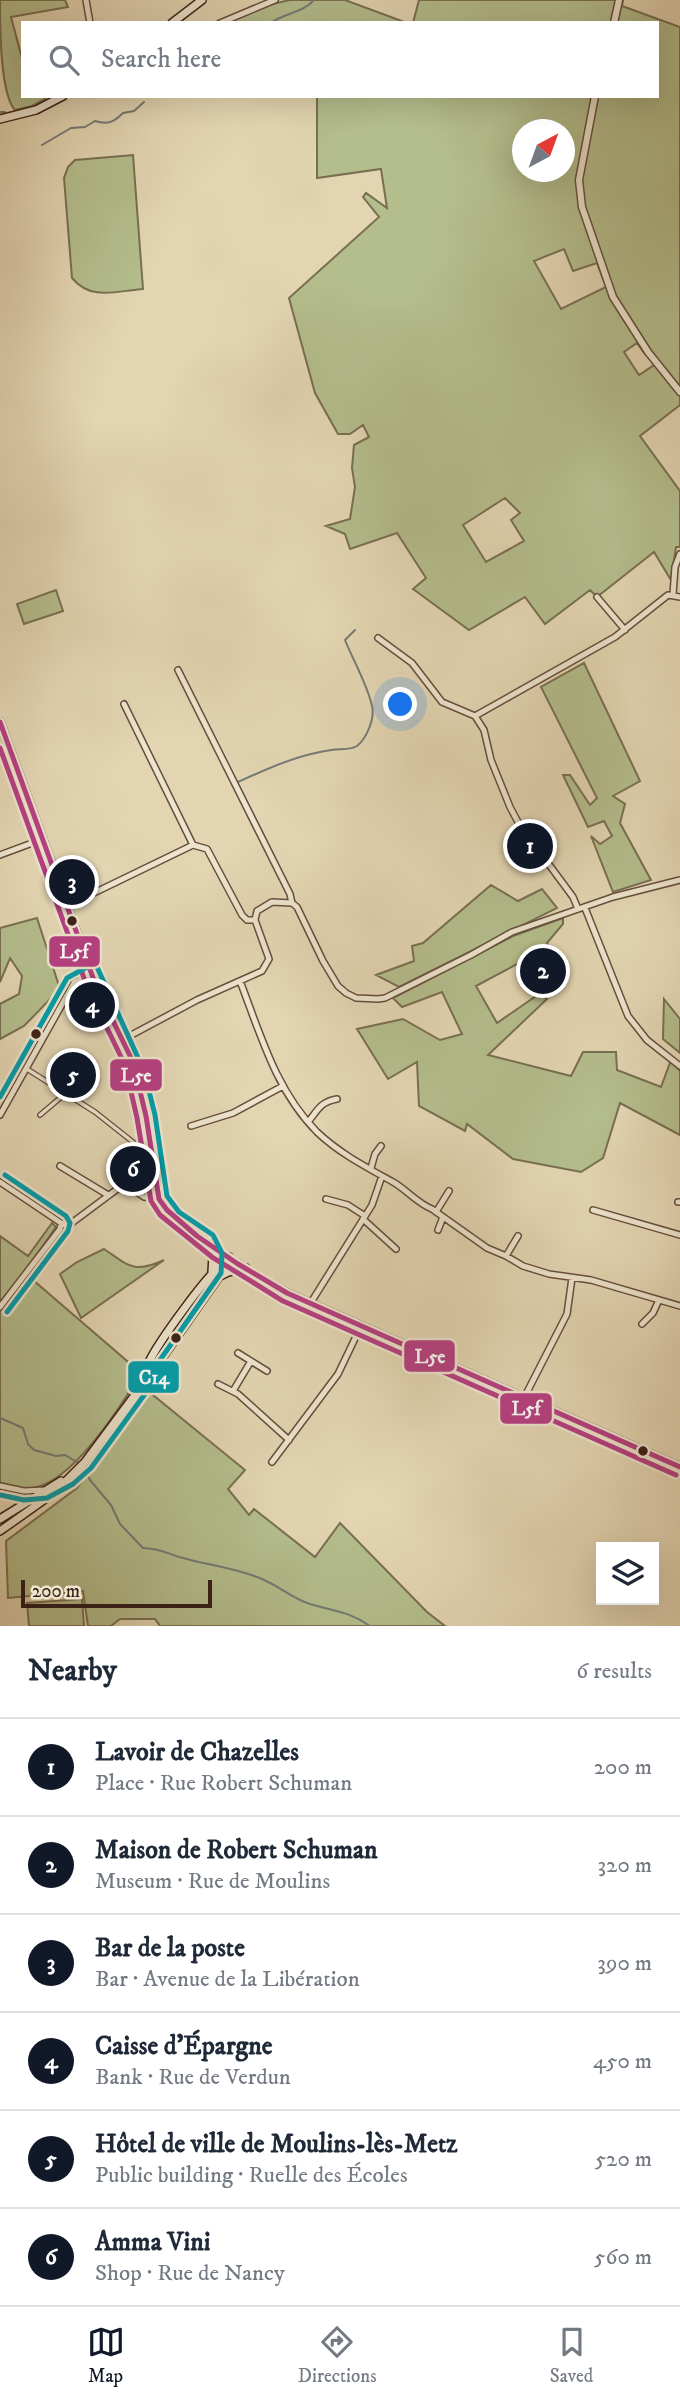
<!DOCTYPE html>
<html lang="en">
<head>
<meta charset="utf-8">
<style>
  :root { --surface:#fff; --page:#f6f6f7; --text:#1f2937; --muted:#747a83; --line:#e0e1e3; --accent:#111827 }
  body { margin:0; font-family:"IM FELL DW Pica",serif; background:var(--page); color:var(--text) }
  .controls { position:absolute; right:21px; bottom:21px; display:grid; overflow:hidden; border-radius:0px; box-shadow:0 7px 28px #0002 }
  .controls button { width:63px; height:63px; display:grid; place-items:center; padding:0; border:0; border-bottom:2px solid var(--line); background:var(--surface); color:var(--text); font:35px sans-serif }
  .compass { position:absolute; left:512px; top:119px; width:63px; height:63px; border-radius:50%; background:var(--surface); box-shadow:0 7px 28px #0002; rotate:41deg }
  .scale { position:absolute; left:21px; bottom:18px; width:191px; box-sizing:border-box; padding-left:7px; border:4px solid #3c2117; border-top:0; font-size:19px; line-height:24px; white-space:nowrap; color:#3c2117; -webkit-text-stroke:5px #ede4cd; paint-order:stroke }
  .you { position:absolute; left:401px; top:705px; width:24px; height:24px; margin:-18px; border:5px solid #fff; border-radius:50%; background:#1a73e8; box-shadow:0 0 0 10px #1a73e833 }
  .badge { display:grid; place-items:center; width:46px; height:46px; border-radius:50%; background:var(--accent); color:#fff; font-size:23px; font-weight:700 }
  .pin { position:absolute; translate:-50% -50%; border:4px solid #fff; box-shadow:0 2px 7px #0006 }
  .list { margin:0; padding:0; list-style:none }
  h2 { display:flex; justify-content:space-between; align-items:center; height:91px; margin:0; padding:0 28px; font-size:30px }
  h2 small { font-size:23px; font-weight:400; color:var(--muted) }
  .list li { display:grid; grid-template-columns:46px 1fr auto; gap:21px; align-items:center; box-sizing:border-box; height:98px; padding:0 28px; border-top:2px solid var(--line) }
  .list b { display:block; font-size:26px; white-space:nowrap }
  .list p { margin:0; font-size:23px; white-space:nowrap; color:var(--muted) }
  .list em { font-size:23px; font-style:normal; color:var(--muted) }
  .icon { flex:none; width:38px; height:38px; fill:none; stroke:currentColor; stroke-width:2; stroke-linecap:round; stroke-linejoin:round }
  .map { position:relative; flex:none; width:680px; height:1626px; overflow:hidden }
  .search { position:absolute; background:var(--surface); box-shadow:0 7px 28px #0002; left:21px; right:21px; top:21px; height:77px; display:flex; align-items:center; gap:18px; box-sizing:border-box; padding:0 24px; border-radius:0px; color:var(--muted); font-size:26px }
  .sheet { height:679px; background:var(--surface) }
  nav { display:flex; justify-content:space-around; align-items:center; box-sizing:border-box; height:98px; border-top:2px solid var(--line); background:var(--surface); font-size:19px; color:var(--muted) }
  nav a { display:grid; justify-items:center; gap:4px }
  nav .on { color:var(--accent) }
  .map>svg:first-child { display:block }
  .green { fill:#b4bd8c; stroke:#786f52; stroke-width:2; fill-rule:evenodd }
  .lines { fill:none; stroke-linecap:round; stroke-linejoin:round }
  .stream { stroke:#747a76; stroke-width:2 }
  .pedestrian-casing { stroke:#664e3e; stroke-width:6 }
  .minor-casing { stroke:#664e3e; stroke-width:8 }
  .tertiary-casing { stroke:#664e3e; stroke-width:9 }
  .secondary-casing { stroke:#3c2117; stroke-width:10 }
  .primary-casing { stroke:#3c2117; stroke-width:10 }
  .pedestrian { stroke:#ede4cd; stroke-width:3.5 }
  .minor { stroke:#ede4cd; stroke-width:5 }
  .tertiary { stroke:#ede4cd; stroke-width:6 }
  .secondary { stroke:#ede4cd; stroke-width:7 }
  .primary { stroke:#e2ba79; stroke-width:8 }
  .bus-1-casing { stroke:#ede4cd; stroke-width:10 }
  .bus-2-casing { stroke:#ede4cd; stroke-width:10 }
  .bus-3-casing { stroke:#ede4cd; stroke-width:10 }
  .bus-1 { stroke:#b63f82; stroke-width:5 }
  .bus-2 { stroke:#b63f82; stroke-width:5 }
  .bus-3 { stroke:#039daa; stroke-width:5 }
  .bus-dot { fill:#3c2117; stroke:#ede4cd; stroke-width:2.5 }
  .line-badge { stroke:#ede4cd; stroke-width:2.5 }
  .badge-label { font-size:19px; text-anchor:middle; font-weight:bold; fill:#fff }
</style>
</head>
<body>
<div class="map">
<svg width="680" height="1626" viewBox="0 0 680 1626">
  <rect width="100%" height="100%" fill="#e3d5b2"/>
  <filter id="stains"><feTurbulence type="fractalNoise" baseFrequency=".00286" numOctaves="4"/><feColorMatrix values="0 0 0 0 .2 0 0 0 0 .09 0 0 0 0 .02 0 0 0 .5 -.17"/></filter>
  <radialGradient id="worn" r=".72"><stop offset=".6" stop-color="#630" stop-opacity="0"/><stop offset="1" stop-color="#630" stop-opacity=".3"/></radialGradient>
  <path class="green" d="M0 0H65L68 7 11 17 23 62V96H43L45 99 32 106 15 110C0 94 0 27 0 0Z
    M290 0H345L407 23H225L272 4Z
    M419 0H623L622 6 680 27V405L640 436 680 491V547H676L671 580 654 552 597 597 590 590 545 624 525 597 469 630 413 589 426 578 397 533 350 549 345 534 326 526 350 519 355 487 352 468 354 445 369 437 363 425 350 434H338L315 393 289 298 379 217 363 197 366 193 387 208 381 169 317 178V96H657V23H413ZM522 130H564V172H522ZM564 249 573 271 597 263 606 287 561 309 534 261ZM637 343 645 354 648 353 657 363 639 375 624 352ZM505 498 520 513 511 520 524 541 486 562 463 525Z
    M133 155 143 289C116 291 91 301 72 278L64 178 68 167 75 160Z
    M56 590 63 611 24 624 17 604Z
    M584 663 640 781 613 796 625 804 620 823 651 880 613 892 591 836 600 844 612 836 604 821 588 827 563 775H570L590 805 597 798 541 687Z
    M491 885 518 901 542 889 557 908 399 987 376 975 414 961 412 946 423 943Z
    M37 918 60 989 24 1026 0 1039V1004L19 994 22 976 10 958 0 982V928Z
    M563 918V924L547 943 549 947 476 986 497 1023 539 994 547 999 488 1055 571 1076 583 1052H616L617 1070 661 1087 671 1060 680 1071V1135L620 1103 603 1158 581 1172 513 1159 467 1124 465 1131 419 1106 417 1062 388 1079 357 1029 403 1019 440 1040 462 1034 442 992 402 1007 393 998 513 936Z
    M664 999 680 1019V1053L663 1039Z
    M52 1223 56 1227 33 1260 42 1266 33 1280 141 1373C121 1406 72 1483 32 1488 22 1490 10 1485 0 1483V1236L28 1256Z
    M104 1249C129 1266 134 1274 164 1260L81 1318 60 1274 77 1262Z
    M149 1388 153 1395 245 1470 228 1489 249 1515 254 1509 315 1557 340 1523 427 1612 445 1626H160L155 1619H120L111 1626H88L83 1591 8 1598 6 1541 77 1488Z
    M82 1599 84 1626H29L27 1603Z"/>
  <g class="lines">
    <path class="stream" d="M259 23H264
      M271 23C284 13 303 13 314 0
      M0 112H5
      M42 145 71 128 85 127 95 121C108 125 114 122 123 113L134 111 144 102
      M238 782C269 768 297 755 331 750 340 748 348 751 357 746 367 738 375 718 372 706 368 686 353 660 345 640L355 630
      M0 1418 23 1428 28 1444 34 1450 56 1456 65 1455 80 1464
      M84 1468 90 1480 111 1505 120 1524 143 1548C157 1548 167 1553 179 1557 207 1565 236 1568 262 1579 279 1586 293 1599 310 1604 334 1611 348 1611 370 1626"/>
    <defs>
      <path id="pedestrian" d="M27 1069 95 1112 138 1146H149
        M40 1115 66 1093"/>
      <path id="minor" d="M86 0 90 23
        M220 23 275 0
        M673 594 675 567 680 554
        M597 597 625 630
        M378 638 412 663 442 702 475 716
        M178 670 290 894 292 903 297 907 323 961 338 986 346 993 356 998 378 999 385 998 471 955 512 932 613 897 680 880
        M124 704 193 845
        M475 716 615 637 668 595 680 597
        M475 716 484 730 491 760 510 807 519 824 573 897 578 909
        M193 845 207 849 242 915 247 920H255
        M0 855 43 839
        M67 906 193 845
        M585 908 628 1016 647 1040 680 1066
        M240 981C260 1033 276 1091 317 1132 339 1153 366 1167 393 1182 407 1190 417 1203 432 1209L487 1248 506 1256 523 1266 549 1274 591 1280 680 1306
        M122 1040 197 1000 262 971 269 959 255 920 257 911 272 902 292 903
        M0 1115 74 983 92 974
        M308 1122C318 1110 320 1102 337 1099
        M191 1126 233 1113 283 1086
        M60 1166 108 1195
        M371 1168 375 1154 381 1146
        M0 1182 61 1223 69 1225 124 1184 144 1197 159 1199
        M326 1199 348 1205 365 1216
        M678 1202H680
        M593 1210 680 1235
        M436 1212 449 1191
        M363 1219 396 1249
        M438 1230 443 1217
        M506 1256 518 1236
        M310 1304 372 1205 382 1176
        M0 1307 60 1229 61 1223
        M642 1324 653 1313 659 1300
        M238 1353 267 1371
        M218 1384 238 1394 289 1440
        M233 1391 251 1361
        M524 1398 567 1314 572 1278
        M272 1462 338 1374 361 1326
        M0 1486 24 1491 44 1490"/>
      <path id="tertiary" d="M614 23 619 0
        M595 96 579 180 582 207 613 297 648 352 680 392"/>
      <path id="secondary" d="M172 23 202 0
        M0 119 36 110 63 96
        M207 1244 213 1255 212 1272
        M218 1277 228 1272 246 1268
        M144 1378C146 1373 147 1367 149 1362 158 1343 208 1273 224 1263
        M0 1519 61 1481
        M0 1531 55 1492 85 1462 155 1368 218 1278 229 1257"/>
      <path id="primary" d="M0 722 96 986 133 1062 146 1116 159 1199C170 1224 260 1279 287 1293L680 1467"/>
    </defs>
    <use href="#pedestrian" class="pedestrian-casing"/>
    <use href="#minor" class="minor-casing"/>
    <use href="#tertiary" class="tertiary-casing"/>
    <use href="#secondary" class="secondary-casing"/>
    <use href="#primary" class="primary-casing"/>
    <use href="#pedestrian" class="pedestrian"/>
    <use href="#minor" class="minor"/>
    <use href="#tertiary" class="tertiary"/>
    <use href="#secondary" class="secondary"/>
    <use href="#primary" class="primary"/>
    <defs>
      <path id="bus-1" d="M0 722 96 986 133 1062 146 1116 159 1199 167 1210 197 1236 238 1264 287 1293 680 1467"/>
      <path id="bus-2" d="M0 748 88 989 125 1065 137 1118 151 1201 160 1215 212 1257 283 1301 676 1475"/>
      <path id="bus-3" d="M0 1097 67 978 89 966 97 967 144 1071 155 1115 167 1196 179 1212 213 1235 222 1253 221 1273 160 1360 150 1387 91 1468 73 1484 47 1498 24 1500 0 1495
        M5 1175 66 1216 70 1223 68 1231 7 1312"/>
    </defs>
    <use href="#bus-1" class="bus-1-casing"/>
    <use href="#bus-2" class="bus-2-casing"/>
    <use href="#bus-3" class="bus-3-casing"/>
    <use href="#bus-1" class="bus-1"/>
    <use href="#bus-2" class="bus-2"/>
    <use href="#bus-3" class="bus-3"/>
  </g>
  <g class="bus-dot">
    <circle cx="72" cy="921" r="6"/>
    <circle cx="36" cy="1034" r="6"/>
    <circle cx="176" cy="1338" r="6"/>
    <circle cx="643" cy="1451" r="6"/>
  </g>
  <g class="line-badge">
    <rect x="48" y="935" width="53" height="33" rx="7" fill="#b63f82"/>
    <rect x="109" y="1058" width="54" height="34" rx="7" fill="#b63f82"/>
    <rect x="403" y="1339" width="53" height="34" rx="7" fill="#b63f82"/>
    <rect x="127" y="1360" width="53" height="34" rx="7" fill="#039daa"/>
    <rect x="499" y="1392" width="54" height="33" rx="7" fill="#b63f82"/>
  </g>
  <g class="badge-label">
    <text x="74" y="958">L5f</text>
    <text x="136" y="1082">L5e</text>
    <text x="430" y="1363">L5e</text>
    <text x="154" y="1384">C14</text>
    <text x="526" y="1415">L5f</text>
  </g>
  <rect width="100%" height="100%" filter="url(#stains)"/>
  <rect width="100%" height="100%" fill="url(#worn)"/>
</svg>
<div class="controls">
<button><svg class="icon" aria-label="layers" viewBox="0 0 24 24"><path d="M12 4l9 5-9 5-9-5zM3 14l9 5 9-5"/></svg></button>
</div>
<svg class="compass" viewBox="-18 -18 36 36"><path d="M0-13l5 13h-10z" fill="#e53935"/><path d="M0 13l5-13h-10z" fill="#747a83"/></svg>
<div class="scale">200 m</div>
<div class="you"></div>
<div class="pin badge" style="left:530px;top:846px">1</div>
<div class="pin badge" style="left:543px;top:971px">2</div>
<div class="pin badge" style="left:72px;top:882px">3</div>
<div class="pin badge" style="left:92px;top:1005px">4</div>
<div class="pin badge" style="left:73px;top:1075px">5</div>
<div class="pin badge" style="left:133px;top:1169px">6</div>
<div class="search"><svg class="icon" aria-label="search" viewBox="0 0 24 24"><circle cx="10" cy="10" r="6"/><path d="M15 15l6 6"/></svg>Search here</div>
</div>
<section class="sheet">
<h2>Nearby<small>6 results</small></h2>
<ul class="list">
<li><span class="badge">1</span><div><b>Lavoir de Chazelles</b><p>Place · Rue Robert Schuman</p></div><em>200 m</em></li>
<li><span class="badge">2</span><div><b>Maison de Robert Schuman</b><p>Museum · Rue de Moulins</p></div><em>320 m</em></li>
<li><span class="badge">3</span><div><b>Bar de la poste</b><p>Bar · Avenue de la Libération</p></div><em>390 m</em></li>
<li><span class="badge">4</span><div><b>Caisse d'Épargne</b><p>Bank · Rue de Verdun</p></div><em>450 m</em></li>
<li><span class="badge">5</span><div><b>Hôtel de ville de Moulins-lès-Metz</b><p>Public building · Ruelle des Écoles</p></div><em>520 m</em></li>
<li><span class="badge">6</span><div><b>Amma Vini</b><p>Shop · Rue de Nancy</p></div><em>560 m</em></li>
</ul>
</section>
<nav>
<a class="on"><svg class="icon" aria-label="map" viewBox="0 0 24 24"><path d="M3 6l6-2 6 2 6-2v14l-6 2-6-2-6 2zM9 4v14M15 6v14"/></svg>Map</a>
<a><svg class="icon" aria-label="directions" viewBox="0 0 24 24"><path d="M12 3l9 9-9 9-9-9zM9 14v-3h6M13 9l2 2-2 2"/></svg>Directions</a>
<a><svg class="icon" aria-label="saved" viewBox="0 0 24 24"><path d="M7 4h10v16l-5-4-5 4z"/></svg>Saved</a>
</nav>
</body>
</html>
